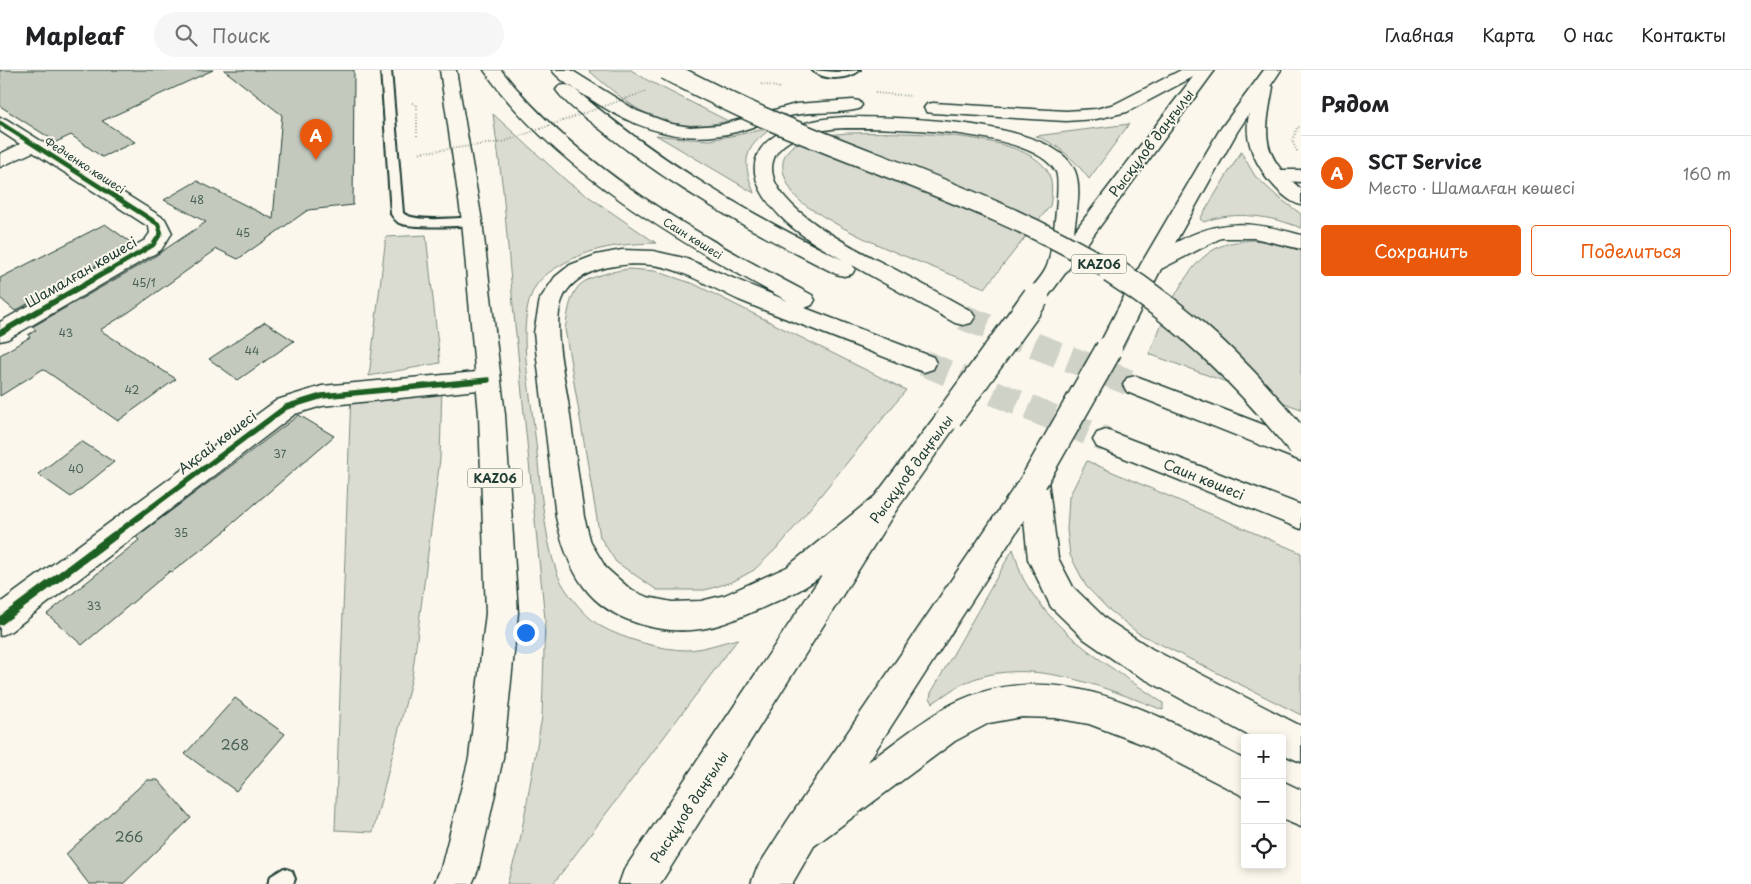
<!DOCTYPE html>
<html lang="ru">
<head>
<meta charset="utf-8">
<style>
  :root { --surface:#fff; --page:#f6f6f6; --text:#202124; --muted:#757577; --line:#e0e0e0; --accent:#ea580c }
  body { margin:0; font-family:"Playpen Sans",sans-serif; background:var(--page); color:var(--text) }
  .controls { position:absolute; right:15px; bottom:15px; display:grid; overflow:hidden; border-radius:5px; box-shadow:0 2px 8px #0003 }
  .controls button { width:45px; height:45px; display:grid; place-items:center; padding:0; border:0; border-bottom:1px solid var(--line); background:var(--surface); color:var(--text); font:25px sans-serif }
  .you { position:absolute; left:525px; top:562px; width:18px; height:18px; margin:-12px; border:4px solid #fff; border-radius:50%; background:#1a73e8; box-shadow:0 0 0 8px #1a73e833 }
  .badge { display:grid; place-items:center; width:32px; height:32px; border-radius:50%; background:var(--accent); color:#fff; font-size:16px; font-weight:700 }
  .pin { position:absolute; translate:-50% -41px; filter:drop-shadow(0 1px 2px #0008) }
  .pin::after { content:''; position:absolute; top:26px; width:18px; height:15px; background:inherit; clip-path:polygon(0 0,100% 0,50% 100%) }
  .list { margin:0; padding:0; list-style:none }
  h2 { display:flex; justify-content:space-between; align-items:center; height:65px; margin:0; padding:0 20px; font-size:21px }
  h2 small { font-size:16px; font-weight:400; color:var(--muted) }
  .list li { display:grid; grid-template-columns:32px 1fr auto; gap:15px; align-items:center; box-sizing:border-box; height:75px; padding:0 20px; border-top:1px solid var(--line) }
  .list b { display:block; font-size:19px; white-space:nowrap }
  .list p { margin:0; font-size:16px; white-space:nowrap; color:var(--muted) }
  .list em { font-size:16px; font-style:normal; color:var(--muted) }
  .actions { display:flex; gap:10px; padding:15px 20px }
  .actions a { flex:1; padding:11px 0; border:1px solid var(--accent); border-radius:5px; text-align:center; font-size:18px; color:var(--accent) }
  .actions .main { background:var(--accent); color:#fff }
  .icon { flex:none; width:28px; height:28px; fill:none; stroke:currentColor; stroke-width:2; stroke-linecap:round; stroke-linejoin:round }
  .map { position:relative; flex:none; width:1301px; height:814px; overflow:hidden }
  header { display:flex; align-items:center; gap:30px; box-sizing:border-box; height:70px; padding:0 25px; background:var(--surface); border-bottom:1px solid var(--line) }
  header strong { font-size:24px }
  nav { display:flex; gap:28px; margin-inline-start:auto; font-size:18px }
  .search { width:350px; height:45px; background:var(--page); display:flex; align-items:center; gap:12px; box-sizing:border-box; padding:0 18px; border-radius:28px; color:var(--muted); font-size:19px }
  main { display:flex }
  aside { flex:1; background:var(--surface) }
  .map>svg:first-child { display:block }
  .green { fill:#dbdcd1; stroke:#7d8c82 }
  .building { fill:#c4c9be; stroke:#1f3d34 }
  .lines { fill:none; stroke-linecap:round; stroke-linejoin:round }
  .primary-tunnel { stroke:#cfd2c7; stroke-width:26; stroke-dasharray:26 12; stroke-linecap:butt }
  .lane-casing { stroke:#1f3d34; stroke-width:4 }
  .street-casing { stroke:#1f3d34; stroke-width:3 }
  .primary-casing { stroke:#1f3d34; stroke-width:3 }
  .highway-casing { stroke:#1f3d34; stroke-width:3 }
  .path { stroke:#1f3d34; stroke-width:2; stroke-dasharray:0.5 2.5; stroke-linecap:butt }
  .lane { fill:#fbf7ec; fill-rule:evenodd }
  .street { fill:#fbf7ec; fill-rule:evenodd }
  .primary { fill:#fbf7ec; fill-rule:evenodd }
  .highway { fill:#fbf7ec; fill-rule:evenodd }
  .primary-bridge-casing { stroke:#1f3d34; stroke-width:29; stroke-linecap:butt }
  .highway-bridge-far1-casing { stroke:#1f3d34; stroke-width:22; stroke-linecap:butt }
  .highway-bridge-casing { stroke:#1f3d34; stroke-width:29; stroke-linecap:butt }
  .path-bridge { stroke:#1f3d34; stroke-width:2; stroke-dasharray:0.5 2.5; stroke-linecap:butt }
  .primary-bridge { stroke:#fbf7ec; stroke-width:26 }
  .highway-bridge-far1 { stroke:#fbf7ec; stroke-width:19 }
  .highway-bridge { stroke:#fbf7ec; stroke-width:26 }
  .cycleway-far2-casing { stroke:#fbf7ec; stroke-width:6 }
  .cycleway-far1-casing { stroke:#fbf7ec; stroke-width:9 }
  .cycleway-casing { stroke:#fbf7ec; stroke-width:11 }
  .cycleway-far2 { stroke:#1b5e20; stroke-width:4.5 }
  .cycleway-far1 { stroke:#1b5e20; stroke-width:5.5 }
  .cycleway { stroke:#1b5e20; stroke-width:8 }
  .labels { text-anchor:middle; dominant-baseline:central; stroke-width:4; stroke-linejoin:round; paint-order:stroke }
  .far-street-label { font-size:11px; fill:#1f3d34; stroke:#fbf7ec }
  .number-label { font-size:11px; fill:#486056 }
  .shield { fill:#fbf7ec; stroke:#61756b; stroke-width:1 }
  .shield-label { font-size:12px; font-weight:bold; fill:#1f3d34 }
  .street-label { font-size:14px; fill:#1f3d34; stroke:#fbf7ec }
  .near-number-label { font-size:14px; fill:#486056 }
</style>
</head>
<body>
<header>
<strong>Mapleaf</strong>
<div class="search"><svg class="icon" aria-label="search" viewBox="0 0 24 24"><circle cx="10" cy="10" r="6"/><path d="M15 15l6 6"/></svg>Поиск</div>
<nav><a>Главная</a><a>Карта</a><a>О нас</a><a>Контакты</a></nav>
</header>
<main>
<div class="map">
<svg width="1301" height="814" viewBox="0 0 1301 814">
  <rect width="100%" height="100%" fill="#fbf7ec"/>
  <filter id="ink" filterUnits="userSpaceOnUse"><feTurbulence type="fractalNoise" baseFrequency=".02" numOctaves="2"/><feDisplacementMap in="SourceGraphic" scale="10" xChannelSelector="R" yChannelSelector="G"/><feConvolveMatrix kernelMatrix="1 2 1 2 8 2 1 2 1" color-interpolation-filters="sRGB"/></filter>
  <g filter="url(#ink)">
    <path class="green" d="M588 0H631L647 10 728 51C663 66 635 40 588 0Z
      M493 44 569 113 656 173C620 174 591 177 559 196 549 202 539 209 534 219 516 251 530 321 534 357 540 402 542 461 557 503 563 520 586 548 602 557 624 569 662 580 686 580 703 580 722 572 738 569L553 814H507L520 771 542 647 545 549 513 235 503 120Z
      M1129 54 1089 109C1074 89 1059 75 1036 66Z
      M772 58C743 79 742 90 754 123L656 65 690 69 710 70Z
      M848 63C891 62 1025 60 1048 102 1053 112 1052 126 1050 136L985 218C931 196 874 177 824 147 815 141 803 135 796 127 789 118 781 103 783 92 786 66 828 65 848 63Z
      M1241 82 1255 106 1278 127 1301 144V158C1272 146 1234 140 1204 152L1200 149Z
      M426 165 440 293 369 306 386 167Z
      M1252 170 1272 172 1301 181V339L1149 284C1165 248 1183 192 1221 176 1231 172 1242 171 1252 170Z
      M629 199 655 201 694 214 906 320 781 474 754 500 732 512 705 520H657L616 492 600 467 565 259C568 245 569 228 578 217 587 206 615 201 629 199Z
      M442 314 440 389 412 607 373 762 335 760 351 323Z
      M1087 391 1301 483V645L1138 563 1107 538 1086 516 1070 485 1067 460 1069 427Z
      M1013 479C1017 489 1019 502 1025 512 1056 566 1113 598 1163 633V640C1102 617 1026 583 962 614 952 619 942 627 933 633L930 628 931 623Z"/>
    <path class="building" d="M0 0H213L102 51 135 72 102 87 71 65 56 72 0 36Z
      M224 0H354L353 135 308 140 238 189 217 179 129 242 100 260 176 309 118 351 43 299 0 326V285L30 267 28 265 36 260 32 257 152 188 206 152 164 130 197 111 273 149 282 45Z
      M105 154 133 174 15 241 0 228V208Z
      M265 252 294 271 238 310 209 289Z
      M299 345 334 366 227 458 228 459 172 502 170 501 82 575 47 544 139 470 136 467Z
      M81 371 114 392 71 427 38 404Z
      M235 628 285 664 236 721 185 684Z
      M147 710H158L191 748 123 814H89L66 784Z"/>
    <g class="lines">
      <path class="primary-tunnel" d="M963 247 1136 315
        M924 293 1106 370"/>
      <defs>
        <path id="lane" d="M381 0H391L403 143C413 153 457 148 472 147L478 151 476 154C465 157 409 158 399 153 396 151 393 147 391 144Z
          M812 0 836 2 860 0C848 10 824 11 812 0Z
          M284 798 292 801 295 809 293 814H268L271 806Z"/>
        <path id="street" d="M0 48 6 49 165 149 172 163 161 180 8 269 0 271V252L145 170 150 163 149 157 33 82 0 97V84L20 74 0 61Z
          M1275 100H1301V112L1268 110 1265 106 1268 102Z
          M488 301 497 303 500 310 497 317 488 319 322 336 295 344 11 561 0 566V533L277 330 322 316Z"/>
        <path id="primary" d="M484 0H501C581 101 700 166 812 225L815 230 812 235 805 238 933 287 936 293 933 299 924 302 915 299C857 276 798 254 739 230 713 218 680 198 652 195 622 192 575 197 562 230 552 255 564 304 568 331 573 370 579 408 584 447L591 473 606 498 631 520 647 527 672 532 701 531 725 525 787 497 875 426 940 340 949 337 958 340 962 347 895 442 660 814H619L624 800 822 505C804 520 783 528 762 538 742 546 722 556 701 559 661 565 609 551 584 517 569 497 561 471 556 447L534 263 540 229 555 207 570 195 596 185 622 180 653 181 684 188 788 231C685 176 551 98 484 0Z
          M552 0H571L637 41 672 54 690 57 720 55 796 34 853 30 859 31 862 35 859 39C839 44 816 41 794 45 774 48 756 57 736 62 687 75 640 60 598 34 585 25 560 12 552 0Z
          M1181 0H1215L1044 232 1036 235 1028 232 1025 227C1031 217 1043 207 1047 196 1052 184 1061 112 1056 102 1033 59 889 58 845 58 823 59 788 64 776 84 749 131 868 185 898 201 923 214 947 228 971 241L975 247 971 253 963 255 955 253 852 195 855 199 852 204 844 206 836 204C755 163 676 120 605 63 589 50 568 37 556 20L559 16 565 15 571 16C656 89 743 141 843 190 821 177 798 165 780 146 718 81 782 50 845 47 894 47 1054 49 1075 101 1082 119 1076 144 1074 162L1193 7 1127 42 1096 49 1066 51 933 43 927 42 924 38 927 34 933 33 1066 41 1096 39 1115 34Z
          M1264 0H1281L1271 15 1273 17C1264 66 1260 84 1301 119V135C1280 130 1255 95 1250 75 1247 65 1247 55 1249 44L1237 62 1175 173C1221 148 1251 151 1301 165V179L1254 168H1221L1161 199 1118 285 1109 288 1100 285 1097 279 1141 194 1219 61Z
          M1136 306 1301 369V391L1127 322 1123 315 1127 308Z
          M1106 360 1301 435V459L1097 377 1093 370 1097 363Z
          M1034 400 1044 403 1048 411 1058 488 1073 517 1106 549 1152 579 1301 656V692L1282 684V668H1253L1130 601 1084 569 1051 537 1028 489 1024 450 868 692C895 673 922 650 952 634 1053 583 1155 643 1245 690V727L1142 674 1089 654 1055 648 1022 647 989 653 955 671 814 776 792 814H751L756 800 788 750 1024 403Z
          M1282 711 1301 720V757L1282 749Z"/>
        <path id="highway" d="M440 0H456L482 151 505 345 518 543 503 688 478 800 472 814H434L441 798 469 688 486 543 479 345 462 151Z"/>
      </defs>
      <use href="#lane" class="lane-casing"/>
      <use href="#street" class="street-casing"/>
      <use href="#primary" class="primary-casing"/>
      <use href="#highway" class="highway-casing"/>
      <path class="path" d="M761 14 781 18
        M875 23 911 26
        M412 33 417 35V67
        M1297 81 1292 71 1297 58 1301 56"/>
      <use href="#lane" class="lane"/>
      <use href="#street" class="street"/>
      <use href="#primary" class="primary"/>
      <use href="#highway" class="highway"/>
      <defs>
        <path id="primary-bridge" d="M949 347 1036 227
          M1034 411 1109 279"/>
        <path id="highway-bridge-far1" d="M666 0C701 18 736 36 772 51 886 100 1007 136 1113 202"/>
        <path id="highway-bridge" d="M1111 200C1186 247 1246 307 1301 375"/>
      </defs>
      <use href="#primary-bridge" class="primary-bridge-casing"/>
      <use href="#highway-bridge-far1" class="highway-bridge-far1-casing"/>
      <use href="#highway-bridge" class="highway-bridge-casing"/>
      <path class="path-bridge" d="M417 83 503 72 647 21"/>
      <use href="#primary-bridge" class="primary-bridge"/>
      <use href="#highway-bridge-far1" class="highway-bridge-far1"/>
      <use href="#highway-bridge" class="highway-bridge"/>
      <defs>
        <path id="cycleway-far2" d="M0 53 158 154 161 163 153 175 107 202"/>
        <path id="cycleway-far1" d="M0 263 109 200
          M113 466 286 337 322 326 488 310"/>
        <path id="cycleway" d="M0 551 115 465"/>
      </defs>
      <use href="#cycleway-far2" class="cycleway-far2-casing"/>
      <use href="#cycleway-far1" class="cycleway-far1-casing"/>
      <use href="#cycleway" class="cycleway-casing"/>
      <use href="#cycleway-far2" class="cycleway-far2"/>
      <use href="#cycleway-far1" class="cycleway-far1"/>
      <use href="#cycleway" class="cycleway"/>
    </g>
  </g>
  <g class="labels">
    <g class="far-street-label">
      <text transform="translate(85 95) rotate(33)">Федченко көшесі</text>
      <text transform="translate(693 168) rotate(32)">Саин көшесі</text>
    </g>
    <g class="number-label">
      <text x="197" y="129">48</text>
      <text x="243" y="162">45</text>
      <text x="144" y="212">45/1</text>
      <text x="66" y="262">43</text>
      <text x="252" y="280">44</text>
      <text x="132" y="319">42</text>
      <text x="280" y="383">37</text>
      <text x="76" y="398">40</text>
      <text x="181" y="462">35</text>
      <text x="94" y="535">33</text>
    </g>
    <g class="shield">
      <rect x="1071.5" y="184.5" width="55" height="19" rx="4"/>
      <rect x="467.5" y="398.5" width="55" height="19" rx="4"/>
    </g>
    <g class="shield-label">
      <text x="1099" y="194">KАZ06</text>
      <text x="495" y="408">KАZ06</text>
    </g>
    <g class="street-label">
      <text transform="translate(1151 73) rotate(-53)">Рысқұлов даңғылы</text>
      <text transform="translate(81 202) rotate(-30)">Шамалған көшесі</text>
      <text transform="translate(217 372) rotate(-37)">Ақсай көшесі</text>
      <text transform="translate(911 399) rotate(-54)">Рысқұлов даңғылы</text>
      <text transform="translate(1204 409) rotate(22)">Саин көшесі</text>
      <text transform="translate(689 737) rotate(-57)">Рысқұлов даңғылы</text>
    </g>
    <g class="near-number-label">
      <text x="235" y="674">268</text>
      <text x="129" y="766">266</text>
    </g>
  </g>
</svg>
<div class="controls">
<button>+</button>
<button>−</button>
<button><svg class="icon" aria-label="locate" viewBox="0 0 24 24"><circle cx="12" cy="12" r="6"/><path d="M12 2v4M12 18v4M2 12h4M18 12h4"/></svg></button>
</div>
<div class="you"></div>
<div class="pin badge" style="left:316px;top:90px">A</div>
</div>
<aside>
<h2>Рядом<small></small></h2>
<ul class="list">
<li><span class="badge">A</span><div><b>SCT Service</b><p>Место · Шамалған көшесі</p></div><em>160 m</em></li>
</ul>
<div class="actions"><a class="main">Сохранить</a><a>Поделиться</a></div>
</aside>
</main>
</body>
</html>
